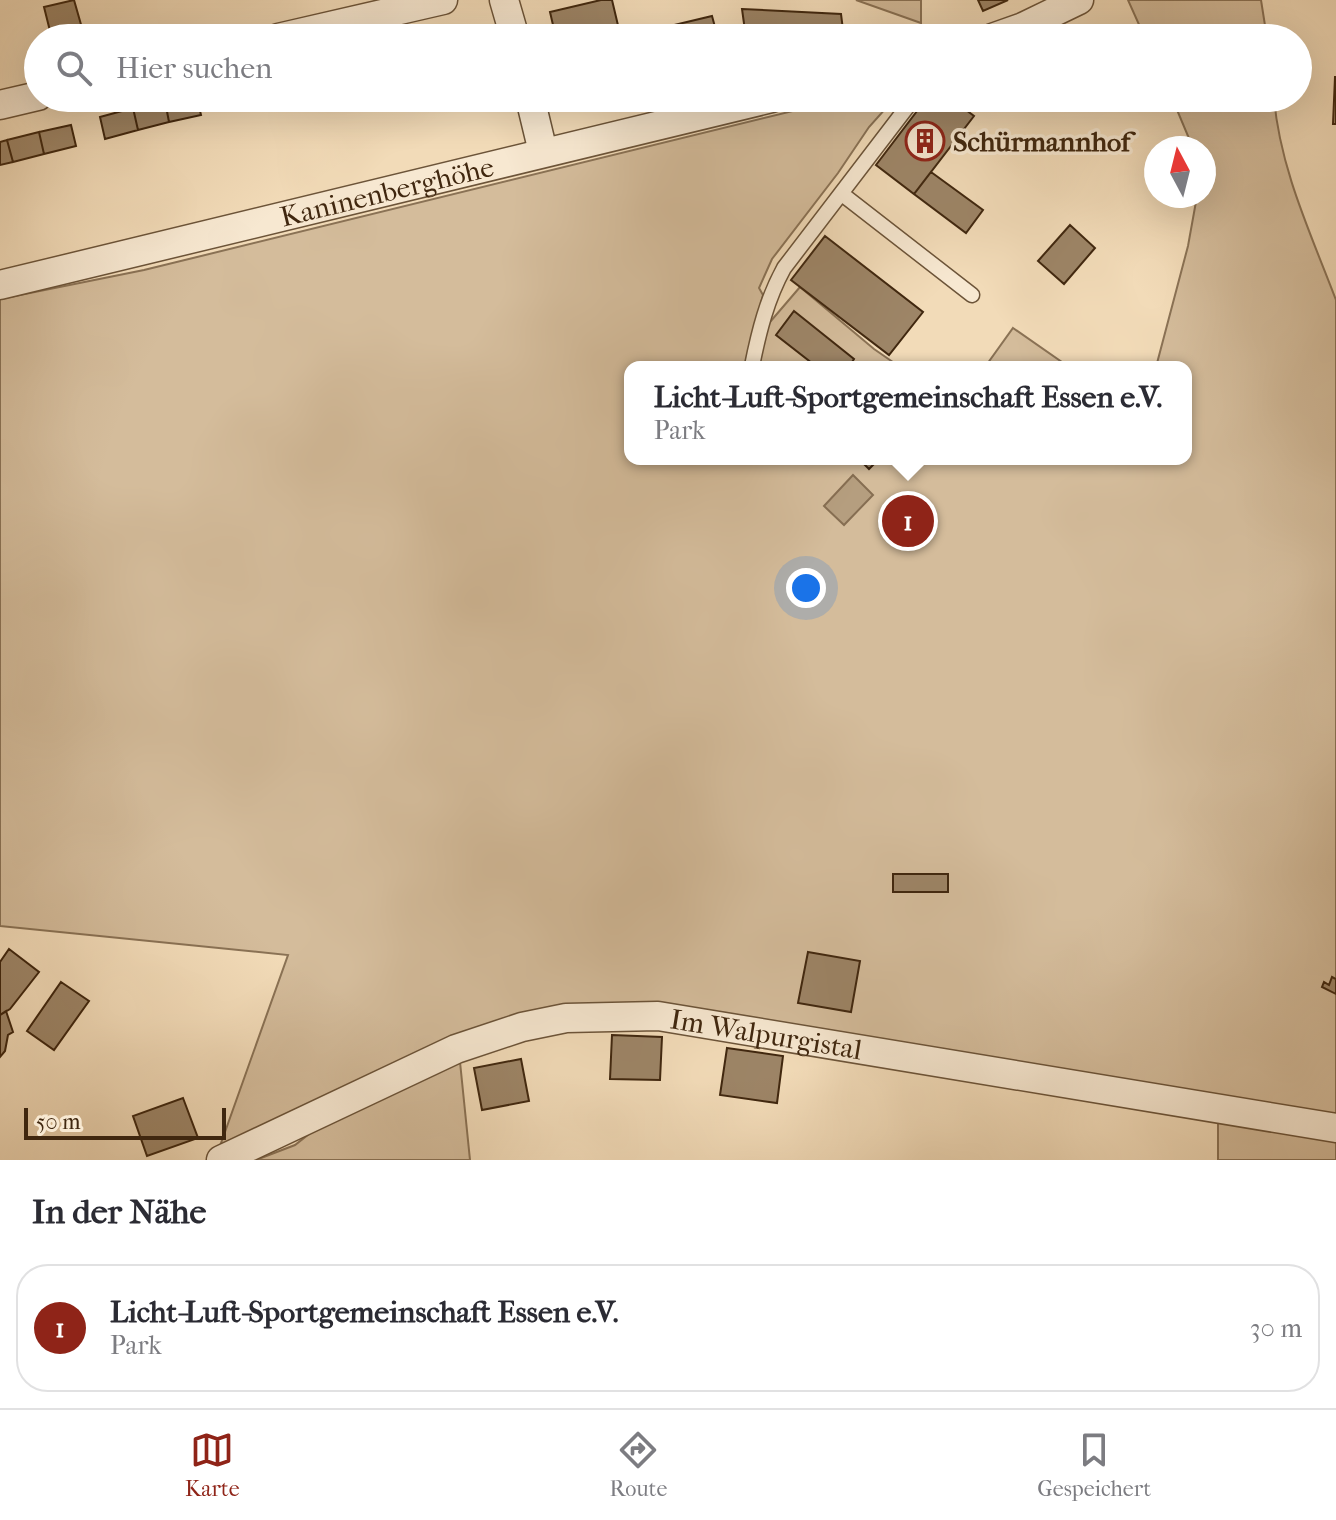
<!DOCTYPE html>
<html lang="de">
<head>
<meta charset="utf-8">
<style>
  :root { --surface:#fff; --page:#f7f7f7; --text:#2b2b33; --muted:#7c7c81; --line:#e1e1e2; --accent:#8f2418 }
  body { margin:0; font-family:"IM FELL French Canon",serif; background:var(--page); color:var(--text) }
  .compass { position:absolute; left:1144px; top:136px; width:72px; height:72px; border-radius:50%; background:var(--surface); box-shadow:0 8px 32px #0002; rotate:353deg }
  .scale { position:absolute; left:24px; bottom:20px; width:202px; box-sizing:border-box; padding-left:8px; border:4px solid #40270f; border-top:0; font-size:22px; line-height:28px; white-space:nowrap; color:#40270f; -webkit-text-stroke:6px #f7e8d1; paint-order:stroke }
  .you { position:absolute; left:806px; top:588px; width:28px; height:28px; margin:-20px; border:6px solid #fff; border-radius:50%; background:#1a73e8; box-shadow:0 0 0 12px #1a73e833 }
  .badge { display:grid; place-items:center; width:52px; height:52px; border-radius:50%; background:var(--accent); color:#fff; font-size:26px; font-weight:700 }
  .pin { position:absolute; translate:-50% -50%; border:4px solid #fff; box-shadow:0 2px 8px #0006 }
  .popup { position:absolute; left:624px; top:361px; width:568px; height:104px; box-sizing:border-box; display:grid; place-content:center; border-radius:16px; background:var(--surface); filter:drop-shadow(0 2px 6px #0005); font-size:26px; white-space:nowrap; color:var(--muted) }
  .popup b { font-size:30px; color:var(--text) }
  .popup::after { content:''; position:absolute; left:50%; top:100%; margin-left:-16px; border:16px solid transparent; border-top-color:var(--surface) }
  .list { margin:0; padding:0; list-style:none }
  h2 { display:flex; justify-content:space-between; align-items:center; height:104px; margin:0; padding:0 32px; font-size:34px }
  h2 small { font-size:26px; font-weight:400; color:var(--muted) }
  .list li { display:grid; grid-template-columns:52px 1fr auto; gap:24px; align-items:center; box-sizing:border-box; height:128px; margin:0 16px 16px; padding:0 16px; border:2px solid var(--line); border-radius:32px }
  .list b { display:block; font-size:30px; white-space:nowrap }
  .list p { margin:0; font-size:26px; white-space:nowrap; color:var(--muted) }
  .list em { font-size:26px; font-style:normal; color:var(--muted) }
  .icon { flex:none; width:44px; height:44px; fill:none; stroke:currentColor; stroke-width:2; stroke-linecap:round; stroke-linejoin:round }
  .map { position:relative; flex:none; width:1336px; height:1160px; overflow:hidden }
  .search { position:absolute; background:var(--surface); box-shadow:0 8px 32px #0002; left:24px; right:24px; top:24px; height:88px; display:flex; align-items:center; gap:20px; box-sizing:border-box; padding:0 28px; border-radius:44px; color:var(--muted); font-size:30px }
  .sheet { height:248px; background:var(--surface) }
  nav { display:flex; justify-content:space-around; align-items:center; box-sizing:border-box; height:112px; border-top:2px solid var(--line); background:var(--surface); font-size:22px; color:var(--muted) }
  nav a { display:grid; justify-items:center; gap:4px }
  nav .on { color:var(--accent) }
  .map>svg:first-child { display:block }
  .green { fill:#d4bc9b; stroke:#8a7255; stroke-width:2 }
  .water { fill:#b59e7f; stroke:#866e52; stroke-width:2 }
  .building { fill:#9d8567; stroke:#40270f; stroke-width:2 }
  .lines { fill:none; stroke-linecap:round; stroke-linejoin:round }
  .lane-casing { stroke:#6c5439; stroke-width:17 }
  .street-casing { stroke:#6c5439; stroke-width:31 }
  .lane { stroke:#f7e8d1; stroke-width:14 }
  .street { stroke:#f7e8d1; stroke-width:28 }
  .labels { text-anchor:middle; dominant-baseline:central; stroke-width:7; stroke-linejoin:round; paint-order:stroke }
  .poi-label { font-size:28px; font-weight:bold; fill:#40270f; stroke:#f7e8d1; text-anchor:start }
  .street-label { font-size:28px; fill:#40270f; stroke:#f7e8d1 }
</style>
</head>
<body>
<div class="map">
<svg width="1336" height="1160" viewBox="0 0 1336 1160">
  <rect width="100%" height="100%" fill="#f2dbb8"/>
  <filter id="stains"><feTurbulence type="fractalNoise" baseFrequency=".0025" numOctaves="4"/><feColorMatrix values="0 0 0 0 .2 0 0 0 0 .09 0 0 0 0 .02 0 0 0 .5 -.17"/></filter>
  <radialGradient id="worn" r=".72"><stop offset=".6" stop-color="#630" stop-opacity="0"/><stop offset="1" stop-color="#630" stop-opacity=".3"/></radialGradient>
  <path class="green" d="M856 0H921V23Z
    M1128 0H1261L1267 38H1145Z
    M846 98H895L869 127 838 173 772 259 759 288 763 295 747 364 752 367H630V459H1186V367H1156L1188 246 1197 196H1204V148H1193L1172 98H1274C1280 169 1311 234 1336 300V1123L564 1016 215 1160 288 955 0 926V299L144 270Z
    M800 287 874 349 900 367H757L764 329Z
    M1013 328 1069 367H985Z
    M459 1052 470 1160H256L295 1145 347 1104Z
    M1218 1112 1336 1137V1160H1218Z"/>
  <path class="water" d="M853 475 873 495 844 525 824 506Z"/>
  <path class="building" d="M74 0 82 28 51 35 44 7Z
    M601 0H612L621 38H556L550 12Z
    M978 0H1008L983 11Z
    M742 9 841 14 844 38H746Z
    M712 16 718 38H673L670 26Z
    M77 29 79 38H47L51 35Z
    M477 29 479 38H445V37Z
    M1335 77H1336V124H1333Z
    M176 98H197L201 115 169 122 165 101Z
    M229 98H263L264 100 232 108Z
    M927 98H950L974 116 914 194 876 165Z
    M165 101 169 122 138 130 133 108Z
    M133 108 138 130 105 139 100 117Z
    M71 125 76 146 44 154 39 132Z
    M39 132 44 154 13 162 7 140Z
    M7 140 13 162 0 165V142Z
    M931 172 983 210 966 233 914 194Z
    M1070 225 1095 248 1064 284 1038 261Z
    M825 236 923 312 889 355 791 280Z
    M794 311 854 359 849 367H817L776 335Z
    M859 459H879L869 469Z
    M897 459H911L902 470 893 464Z
    M893 874H948V892H893Z
    M9 949 39 972 10 1009 0 1015V962Z
    M808 952 860 961 851 1012 798 1003Z
    M1332 977 1336 979V994L1322 987 1324 982 1329 985Z
    M61 982 89 1001 54 1050 27 1031Z
    M6 1011 13 1032 8 1035 5 1051 0 1057V1015Z
    M612 1035 662 1037 660 1080 610 1079Z
    M727 1048 783 1056 777 1103 720 1095Z
    M521 1059 529 1101 482 1110 474 1068Z
    M183 1098 198 1138 147 1156 133 1116Z"/>
  <g class="lines">
    <defs>
      <path id="lane" d="M842 194 972 295
        M752 366C759 331 767 299 784 268L914 98"/>
      <g id="street">
        <path d="M504 0 515 38"/>
        <path d="M278 38 443 0"/>
        <path d="M992 38 1023 27 1079 0"/>
        <path d="M530 98 543 152"/>
        <path d="M0 105 38 96"/>
        <path id="s1" d="M0 285 772 98"/>
        <path id="s2" d="M221 1160 456 1049 522 1027 566 1018 658 1016 1336 1128"/>
      </g>
    </defs>
    <use href="#lane" class="lane-casing"/>
    <use href="#street" class="street-casing"/>
    <use href="#lane" class="lane"/>
    <use href="#street" class="street"/>
  </g>
  <defs>
    <symbol id="building-ring" viewBox="-11 -11 22 22"><circle r="9.5" fill="#f7e8d1" stroke="#8f2418" stroke-width="1.5"/><path d="M-4-6H4V6H1V3H-1V6H-4ZM-2.5-4.3h1.7v1.8h-1.7ZM.8-4.3h1.7v1.8H.8ZM-2.5-1h1.7V.8h-1.7ZM.8-1h1.7V.8H.8Z" fill="#8f2418"/></symbol>
  </defs>
  <g fill-rule="evenodd">
    <use href="#building-ring" x="903" y="119" width="44" height="44"/>
  </g>
  <g class="labels">
    <g class="poi-label">
      <text x="953" y="141">Schürmannhof</text>
    </g>
    <g class="street-label">
      <text stroke="none"><textPath href="#s1" startOffset="398">Kaninenberghöhe</textPath></text>
      <text stroke="none"><textPath href="#s2" startOffset="576">Im Walpurgistal</textPath></text>
    </g>
  </g>
  <rect width="100%" height="100%" filter="url(#stains)"/>
  <rect width="100%" height="100%" fill="url(#worn)"/>
</svg>
<svg class="compass" viewBox="-18 -18 36 36"><path d="M0-13l5 13h-10z" fill="#e53935"/><path d="M0 13l5-13h-10z" fill="#7c7c81"/></svg>
<div class="scale">50 m</div>
<div class="you"></div>
<div class="pin badge" style="left:908px;top:521px">1</div>
<div class="popup"><b>Licht-Luft-Sportgemeinschaft Essen e.V.</b>Park</div>
<div class="search"><svg class="icon" aria-label="search" viewBox="0 0 24 24"><circle cx="10" cy="10" r="6"/><path d="M15 15l6 6"/></svg>Hier suchen</div>
</div>
<section class="sheet">
<h2>In der Nähe<small></small></h2>
<ul class="list">
<li><span class="badge">1</span><div><b>Licht-Luft-Sportgemeinschaft Essen e.V.</b><p>Park</p></div><em>30 m</em></li>
</ul>
</section>
<nav>
<a class="on"><svg class="icon" aria-label="map" viewBox="0 0 24 24"><path d="M3 6l6-2 6 2 6-2v14l-6 2-6-2-6 2zM9 4v14M15 6v14"/></svg>Karte</a>
<a><svg class="icon" aria-label="directions" viewBox="0 0 24 24"><path d="M12 3l9 9-9 9-9-9zM9 14v-3h6M13 9l2 2-2 2"/></svg>Route</a>
<a><svg class="icon" aria-label="saved" viewBox="0 0 24 24"><path d="M7 4h10v16l-5-4-5 4z"/></svg>Gespeichert</a>
</nav>
</body>
</html>
